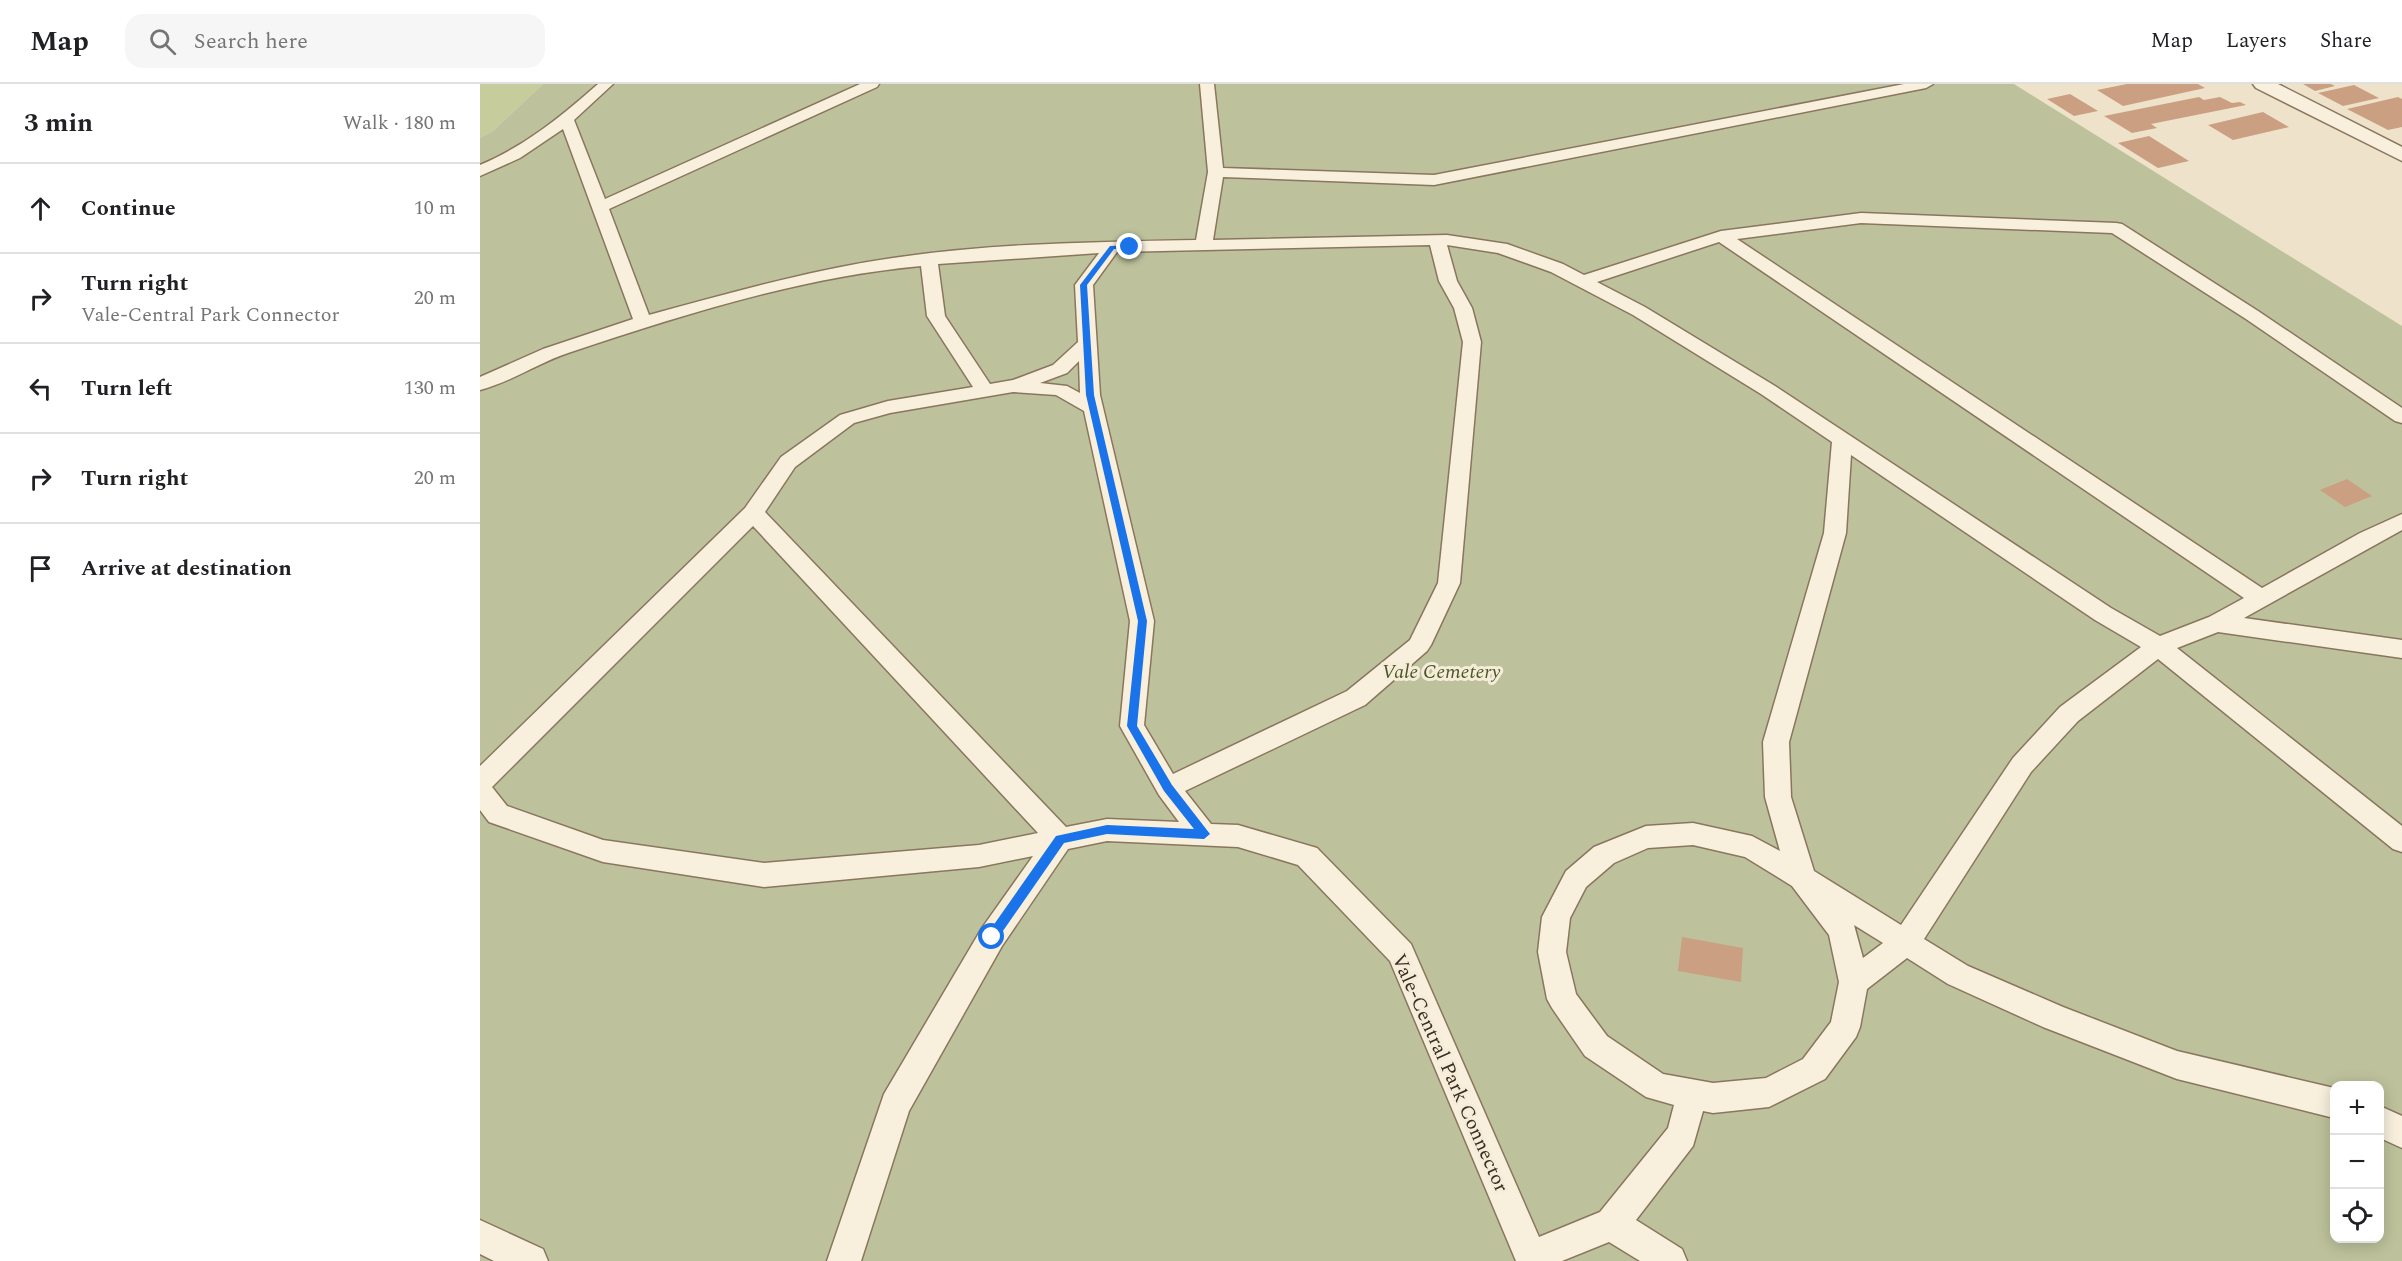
<!DOCTYPE html>
<html lang="en">
<head>
<meta charset="utf-8">
<style>
  :root { --surface:#fff; --page:#f6f6f6; --text:#202124; --muted:#757577; --line:#e0e0e0 }
  body { margin:0; font-family:Spectral,serif; background:var(--page); color:var(--text) }
  .controls { position:absolute; right:18px; bottom:18px; display:grid; overflow:hidden; border-radius:12px; box-shadow:0 3px 15px #0003 }
  .controls button { width:54px; height:54px; display:grid; place-items:center; padding:0; border:0; border-bottom:2px solid var(--line); background:var(--surface); color:var(--text); font:30px sans-serif }
  .stop { position:absolute; width:18px; height:18px; margin:-14px; border:4px solid #1a73e8; border-radius:50%; background:#fff }
  .stop.end { background:#1a73e8; border-color:#fff; box-shadow:0 2px 6px #0008 }
  .list { margin:0; padding:0; list-style:none }
  h2 { display:flex; justify-content:space-between; align-items:center; height:78px; margin:0; padding:0 24px; font-size:26px }
  h2 small { font-size:20px; font-weight:400; color:var(--muted) }
  .list li { display:grid; grid-template-columns:39px 1fr auto; gap:18px; align-items:center; box-sizing:border-box; height:90px; padding:0 24px; border-top:2px solid var(--line) }
  .list b { display:block; font-size:22px; white-space:nowrap }
  .list p { margin:0; font-size:20px; white-space:nowrap; color:var(--muted) }
  .list em { font-size:20px; font-style:normal; color:var(--muted) }
  .icon { flex:none; width:33px; height:33px; fill:none; stroke:currentColor; stroke-width:2; stroke-linecap:round; stroke-linejoin:round }
  .map { position:relative; flex:none; width:1922px; height:1177px; overflow:hidden }
  header { display:flex; align-items:center; gap:36px; box-sizing:border-box; height:84px; padding:0 30px; background:var(--surface); border-bottom:2px solid var(--line) }
  header strong { font-size:28px }
  nav { display:flex; gap:33px; margin-inline-start:auto; font-size:21px }
  .search { width:420px; height:54px; background:var(--page); display:flex; align-items:center; gap:15px; box-sizing:border-box; padding:0 21px; border-radius:18px; color:var(--muted); font-size:22px }
  main { display:flex }
  aside { flex:1; background:var(--surface) }
  .map>svg:first-child { display:block }
  .green { fill:#c7cc9d }
  .cemetery { fill:#bdc29c; fill-rule:evenodd }
  .building { fill:#cb9f81 }
  .lines { fill:none; stroke-linecap:round; stroke-linejoin:round }
  .lane-casing { stroke:#8a765e; stroke-width:3 }
  .street-casing { stroke:#8a765e; stroke-width:3 }
  .lane { fill:#f8f0dd; fill-rule:evenodd }
  .street { fill:#f8f0dd; fill-rule:evenodd }
  .route { fill:#1a73e8 }
  .labels { text-anchor:middle; dominant-baseline:central; stroke-width:6; stroke-linejoin:round; paint-order:stroke }
  .park-label { font-size:20px; font-style:italic; fill:#4b5728; stroke:#f5edd9 }
  .street-label { font-size:20px; fill:#3b2e21; stroke:#f5edd9 }
</style>
</head>
<body>
<header>
<strong>Map</strong>
<div class="search"><svg class="icon" aria-label="search" viewBox="0 0 24 24"><circle cx="10" cy="10" r="6"/><path d="M15 15l6 6"/></svg>Search here</div>
<nav><a>Map</a><a>Layers</a><a>Share</a></nav>
</header>
<main>
<aside>
<h2>3 min<small>Walk · 180 m</small></h2>
<ul class="list">
<li><svg class="icon" aria-label="ahead" viewBox="0 0 24 24"><path d="M12 20V5M6 11l6-6 6 6"/></svg><div><b>Continue</b></div><em>10 m</em></li>
<li><svg class="icon" aria-label="right" viewBox="0 0 24 24"><path d="M7 20v-9h11M14 6l5 5-5 5"/></svg><div><b>Turn right</b><p>Vale-Central Park Connector</p></div><em>20 m</em></li>
<li><svg class="icon" aria-label="left" viewBox="0 0 24 24"><path d="M17 20v-9H6M10 6l-5 5 5 5"/></svg><div><b>Turn left</b></div><em>130 m</em></li>
<li><svg class="icon" aria-label="right" viewBox="0 0 24 24"><path d="M7 20v-9h11M14 6l5 5-5 5"/></svg><div><b>Turn right</b></div><em>20 m</em></li>
<li><svg class="icon" aria-label="arrive" viewBox="0 0 24 24"><path d="M6 21V4h12l-3 4 3 4H6"/></svg><div><b>Arrive at destination</b></div></li>
</ul>
</aside>
<div class="map">
<svg width="1922" height="1177" viewBox="0 0 1922 1177">
  <rect width="100%" height="100%" fill="#eee3ca"/>
  <path class="green" d="M0 0H63L13 47 0 54Z"/>
  <path class="cemetery" d="M63 0H1534L1922 242V1177H0V54L13 47ZM1854 1002H1900V1154H1854Z"/>
  <path class="building" d="M1647 0H1718L1725 4 1643 22 1617 6Z
    M1823 0H1851L1855 2 1835 7Z
    M1874 1 1899 14 1863 22 1838 9Z
    M1590 10 1618 27 1594 32 1567 15Z
    M1719 13 1724 16 1740 13 1752 19 1760 18 1766 21 1671 40 1677 44 1652 49 1624 32Z
    M1918 13 1922 15V43L1908 46 1867 25Z
    M1783 28 1809 43 1753 56 1728 41Z
    M1669 52 1709 77 1678 84 1638 59Z
    M1867 395 1892 412 1865 423 1840 406Z
    M1202 853 1263 864 1261 898 1198 887Z"/>
  <g class="lines">
    <defs>
      <path id="lane" d="M118 0H133L94 36 125 115 380 0H399L397 3 129 125 169 231C250 209 330 186 413 174 513 159 615 158 716 156L728 88 720 0H734L743 84 954 91 1424 0H1453L1446 4 954 101 743 93 733 156 967 151 1027 160 1083 180 1104 191 1241 147 1381 129 1636 139 1642 140 1778 227 1922 324V339L1915 337 1766 235 1632 149 1381 139 1257 155 1782 504 1880 449 1922 430V446L1764 534 1922 556V574L1738 548 1697 564 1922 742V768L1913 765 1678 575 1598 637 1551 688 1444 855 1488 882 1583 923 1697 967 1854 1004V1034L1697 995 1563 943 1468 900 1427 874 1387 905 1380 943 1376 953 1345 995 1289 1023 1233 1029 1223 1027 1213 1062 1156 1136 1202 1165 1207 1177H1160L1129 1158 1082 1177H1036L910 877 818 781 758 763 627 757 588 765 522 862 429 1027 381 1177H347L404 1010 502 844 553 772 499 783 284 803 123 778 9 738 0 726V682L265 424 301 373 360 331 408 317 493 303 447 232 441 182C321 193 202 231 88 269 58 279 31 298 0 306V293L63 265 153 235 83 45 40 74 0 92V81C45 62 82 32 118 0ZM1239 158 1764 514 1729 533 1680 552 1631 524 1295 302 1165 223 1117 198ZM950 161 959 197 974 224 983 258 958 499 930 556 867 607 693 690 664 641 674 537 620 311 613 201 637 168ZM967 161 1018 169 1071 188 1153 231 1281 310 1352 358 1344 449 1283 658 1285 713 1300 767 1272 752 1213 739 1166 742 1114 763 1086 787 1062 833 1058 868 1067 915 1072 924 1105 972 1166 1013 1194 1021 1188 1044 1120 1128 1059 1153 931 860 837 764 758 741 731 740 705 707 885 621 947 567 951 561 980 499 1001 258 992 224 977 197ZM619 169 595 201 598 258 573 281 533 296 510 300 465 232 458 180ZM599 277 600 309 587 302 560 299 587 289ZM533 308 576 311 604 327 650 537 640 642 679 711 699 738 627 735 586 743 285 428 315 383 374 339 410 329ZM1371 371 1615 536 1661 563 1580 623 1533 674 1421 841 1334 787 1311 713 1309 658 1366 449ZM273 442 558 749 499 761 284 779 123 756 27 722 12 703ZM1213 761 1265 773 1312 802 1349 851 1359 898 1351 938 1323 975 1286 994 1233 999 1183 990 1127 952 1096 910 1086 868 1090 834 1106 803 1134 779 1168 764ZM1374 841 1403 859 1383 874Z
        M1900 1022 1922 1032V1064L1900 1054Z
        M0 1136 63 1165 68 1177H14L0 1170Z"/>
      <path id="street" d="M1773 0H1798L1922 63V77L1776 4Z"/>
    </defs>
    <use href="#lane" class="lane-casing"/>
    <use href="#street" class="street-casing"/>
    <use href="#lane" class="lane"/>
    <use href="#street" class="street"/>
  </g>
  <path class="route" d="M653 161 650 165H634L607 201 614 311 667 537 657 642 692 701 730 750 724 755 627 750 584 759 516 857 512 858 506 853 508 849 576 752 627 741 714 745 684 707 647 642 658 537 606 311 600 201 630 162Z"/>
  <g class="labels">
    <g class="park-label">
      <text x="961" y="588">Vale Cemetery</text>
    </g>
    <g class="street-label">
      <text transform="translate(970 989) rotate(66)">Vale-Central Park Connector</text>
    </g>
  </g>
</svg>
<div class="controls">
<button>+</button>
<button>−</button>
<button><svg class="icon" aria-label="locate" viewBox="0 0 24 24"><circle cx="12" cy="12" r="6"/><path d="M12 2v4M12 18v4M2 12h4M18 12h4"/></svg></button>
</div>
<div class="stop" style="left:512px;top:853px"></div>
<div class="stop end" style="left:650px;top:163px"></div>
</div>
</main>
</body>
</html>
